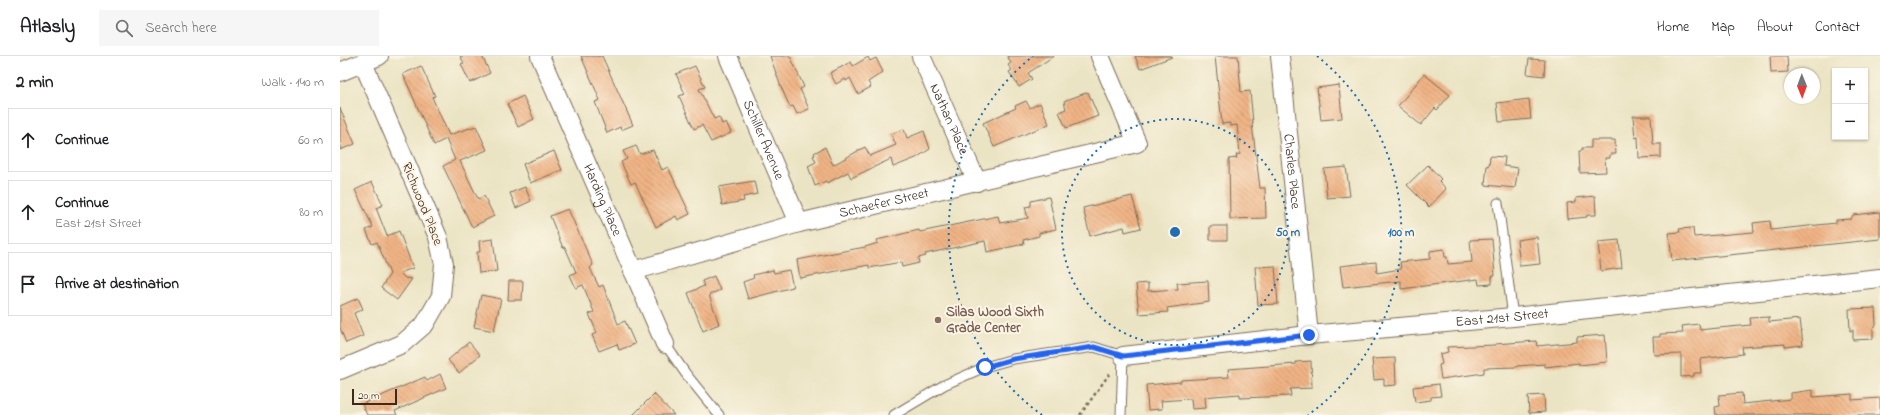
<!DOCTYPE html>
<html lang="en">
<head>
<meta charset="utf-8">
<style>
  :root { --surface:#fff; --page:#f6f6f6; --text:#202124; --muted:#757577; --line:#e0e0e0 }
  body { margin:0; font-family:"Indie Flower",sans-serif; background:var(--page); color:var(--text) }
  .controls { position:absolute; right:12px; top:12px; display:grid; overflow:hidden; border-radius:0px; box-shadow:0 1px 3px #0004 }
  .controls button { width:36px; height:36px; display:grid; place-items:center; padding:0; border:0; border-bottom:1px solid var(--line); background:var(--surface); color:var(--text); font:20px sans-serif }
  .compass { position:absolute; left:1444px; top:12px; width:36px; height:36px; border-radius:50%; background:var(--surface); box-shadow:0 1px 3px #0004; rotate:179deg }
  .scale { position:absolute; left:12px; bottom:10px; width:45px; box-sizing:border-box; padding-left:4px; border:2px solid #3b2a1e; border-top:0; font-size:11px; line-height:14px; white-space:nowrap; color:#3b2a1e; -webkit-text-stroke:3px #fcf5e5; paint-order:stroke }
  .stop { position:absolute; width:12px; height:12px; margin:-9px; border:3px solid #2563eb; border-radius:50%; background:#fff }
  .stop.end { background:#2563eb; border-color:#fff; box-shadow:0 1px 4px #0008 }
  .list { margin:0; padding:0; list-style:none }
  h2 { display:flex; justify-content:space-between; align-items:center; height:52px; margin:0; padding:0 16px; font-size:17px }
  h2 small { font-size:13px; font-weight:400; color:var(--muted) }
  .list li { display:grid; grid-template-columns:26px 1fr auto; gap:12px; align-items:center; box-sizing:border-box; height:64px; margin:0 8px 8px; padding:0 8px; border:1px solid var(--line); border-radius:0px }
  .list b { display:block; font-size:15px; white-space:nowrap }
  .list p { margin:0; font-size:13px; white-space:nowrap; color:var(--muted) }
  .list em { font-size:13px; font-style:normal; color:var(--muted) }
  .icon { flex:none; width:22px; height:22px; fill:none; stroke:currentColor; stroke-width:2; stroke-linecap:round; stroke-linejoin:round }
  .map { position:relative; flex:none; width:1540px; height:359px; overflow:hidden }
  header { display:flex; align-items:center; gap:24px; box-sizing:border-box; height:56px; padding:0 20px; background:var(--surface); border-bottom:1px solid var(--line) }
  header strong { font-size:19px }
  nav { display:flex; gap:22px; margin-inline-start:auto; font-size:14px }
  .search { width:280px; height:36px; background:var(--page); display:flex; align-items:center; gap:10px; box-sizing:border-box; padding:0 14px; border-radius:0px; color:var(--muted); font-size:15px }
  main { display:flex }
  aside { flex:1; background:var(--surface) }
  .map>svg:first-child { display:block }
  .building { fill:url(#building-back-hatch) }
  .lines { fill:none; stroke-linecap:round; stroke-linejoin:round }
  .lane-casing { stroke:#796b58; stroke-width:11 }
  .street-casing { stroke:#796b58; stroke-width:20 }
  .path { stroke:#796b58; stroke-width:2.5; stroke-dasharray:3 3; stroke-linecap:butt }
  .lane { stroke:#fff; stroke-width:9 }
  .street { stroke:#fff; stroke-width:18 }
  .route { stroke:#2563eb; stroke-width:5 }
  .ring { fill:none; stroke:#1f6fb2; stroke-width:2; stroke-dasharray:2 4 }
  .education-dot { fill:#8d6e63; stroke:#fcf5e5; stroke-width:1.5 }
  .labels { text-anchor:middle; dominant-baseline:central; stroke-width:4; stroke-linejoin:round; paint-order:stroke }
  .street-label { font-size:14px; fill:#3b2a1e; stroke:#fcf5e5 }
  .education-label { font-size:14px; font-weight:bold; fill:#785e54; stroke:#fcf5e5; text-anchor:start }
  .centre { fill:#1f6fb2; stroke:#fcf5e5; stroke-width:2 }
  .ring-label { font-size:12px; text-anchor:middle; font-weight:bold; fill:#1f6fb2; stroke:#fcf5e5; stroke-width:4; stroke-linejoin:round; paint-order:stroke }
</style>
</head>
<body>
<header>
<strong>Atlasly</strong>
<div class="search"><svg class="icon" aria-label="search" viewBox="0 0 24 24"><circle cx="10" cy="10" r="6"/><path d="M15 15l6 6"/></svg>Search here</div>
<nav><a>Home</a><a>Map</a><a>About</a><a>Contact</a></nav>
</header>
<main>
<aside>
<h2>2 min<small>Walk · 140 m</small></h2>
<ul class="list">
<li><svg class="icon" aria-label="ahead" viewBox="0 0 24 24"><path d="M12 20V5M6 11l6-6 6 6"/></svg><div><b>Continue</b></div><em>60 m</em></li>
<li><svg class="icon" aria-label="ahead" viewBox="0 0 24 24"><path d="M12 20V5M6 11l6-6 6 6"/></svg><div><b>Continue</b><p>East 21st Street</p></div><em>80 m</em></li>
<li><svg class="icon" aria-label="arrive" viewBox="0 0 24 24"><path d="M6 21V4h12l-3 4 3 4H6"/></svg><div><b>Arrive at destination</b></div></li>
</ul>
</aside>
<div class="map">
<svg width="1540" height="359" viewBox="0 0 1540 359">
  <defs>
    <pattern id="building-back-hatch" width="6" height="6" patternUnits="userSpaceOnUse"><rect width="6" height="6" fill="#f0b485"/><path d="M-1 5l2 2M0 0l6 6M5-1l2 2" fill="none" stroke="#c4936c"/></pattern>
  </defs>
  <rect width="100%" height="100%" fill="#fcf5e5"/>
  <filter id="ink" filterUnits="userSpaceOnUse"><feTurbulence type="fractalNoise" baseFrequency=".025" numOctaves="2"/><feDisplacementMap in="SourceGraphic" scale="8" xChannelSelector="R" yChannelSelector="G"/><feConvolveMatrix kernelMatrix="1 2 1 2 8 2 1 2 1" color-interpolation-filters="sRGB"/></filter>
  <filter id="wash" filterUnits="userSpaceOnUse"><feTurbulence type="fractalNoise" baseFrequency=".012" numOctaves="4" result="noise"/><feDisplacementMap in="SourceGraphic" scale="16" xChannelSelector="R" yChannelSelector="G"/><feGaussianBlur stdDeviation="0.9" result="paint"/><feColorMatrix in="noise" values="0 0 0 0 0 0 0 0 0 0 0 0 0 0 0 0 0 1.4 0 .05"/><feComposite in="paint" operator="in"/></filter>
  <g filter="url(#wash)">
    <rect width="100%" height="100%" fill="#ebe4c4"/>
    <g id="blocks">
      <path class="building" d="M120 0H142L150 17 130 27 121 8 124 7Z
        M241 0H262L293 69 281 74 280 71 267 77 255 46 260 44Z
        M430 0H450L464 31 460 33 469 53 457 58 453 50 450 51 441 31Z
        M667 0H714L688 17 692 23 679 31 669 16 672 14 668 9 671 7Z
        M795 0H832V1L800 13Z
        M875 0H898L901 36 910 35 913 67 912 68 920 132H925L926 162 890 163 889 103 897 102 896 99 900 98 897 69 890 70V67L882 68Z
        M1430 0H1447L1448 16 1431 17Z
        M528 1 530 5 536 2 543 16 528 26 531 31 518 38 510 22 506 25 505 23 496 28 490 17 511 6 513 10Z
        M1189 3 1205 4 1204 20 1187 18Z
        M81 10 95 40 92 41 109 79 136 70 147 94 120 105 138 143 144 140 154 160 132 171 103 110 115 104 106 83 94 89 63 18Z
        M355 10 365 31 359 33 374 63 379 61 382 68 386 66 391 77 371 86 362 69 354 73 339 40 345 38 336 18Z
        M1084 18 1110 39 1097 54 1095 52 1081 69 1058 50Z
        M999 29 1002 62 981 64 977 32Z
        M748 36 758 60 726 72 719 56 726 53 724 45Z
        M183 40 194 63 178 71 167 48Z
        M1189 43 1191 63 1159 66 1157 47Z
        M686 45 690 52 700 47 709 68 654 91 643 67 676 52 675 50Z
        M0 52 15 88 0 94Z
        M1293 60H1311L1313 88H1321V101L1299 102 1298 81 1295 82Z
        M564 73 567 82 584 75 590 93 576 102 553 111 551 103 511 122 508 116 487 127 486 125 475 130 468 110 476 106 473 100 475 99 474 97 485 91 493 109 525 91 530 100 556 89 551 78Z
        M1251 84H1275L1276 98H1270V102H1265L1266 116 1240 117 1239 95H1242V92H1251Z
        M296 90 300 98 313 94 322 114 328 111 350 158 338 164 336 160 316 171 295 126 291 128 281 106 287 103 283 95Z
        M214 95 222 114 190 127 183 108Z
        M1150 100 1165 101 1164 110 1178 112 1175 132 1145 129 1147 109 1149 110Z
        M1088 109 1101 123 1099 125 1106 133 1089 151 1067 129Z
        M1006 111 1010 140 987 142 984 113Z
        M414 125 417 138 403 141 404 145 382 149 379 131Z
        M32 126 43 149 36 152 47 180 59 175 73 212 60 217 65 222 72 223 57 244 41 232 50 218 37 186 32 188 26 174 33 171 15 134Z
        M185 131 191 145 176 152 170 137Z
        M792 140 801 172 785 176 784 171 750 180 743 152Z
        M1255 140 1256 159H1247V161L1228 163 1227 147 1236 146V142Z
        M709 141 716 173 699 177V180L683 184 684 188 647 196 645 185 585 198 586 200 578 202 579 207 562 211 561 206 529 212V209L460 222 457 204 525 191 538 187 537 184 579 174 580 176 658 160 660 167 688 162 685 151 691 150V145Z
        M228 153 253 209 250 212 259 231 263 229 278 268 285 265 295 288 279 294 277 288 259 295 252 279 257 277 249 258 254 256 243 229 236 232 230 219 236 216 225 191 223 192 210 160Z
        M1540 156V183L1332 205 1329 177 1340 176 1339 173 1353 172 1354 181 1414 176 1413 167 1430 165 1431 174 1496 167V164L1511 163 1513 159Z
        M870 170H887V184H870Z
        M1197 181 1200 208 1180 210 1177 184Z
        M153 183 157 215 139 217 137 196H140L139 185Z
        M1152 183 1155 220H1152V228L1139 229 1138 223 1061 233V225L1003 231 1000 210 1036 206 1037 217 1061 213 1060 206 1090 203V195L1104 193 1105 201H1107L1108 208 1132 206 1130 184Z
        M1279 184 1282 212 1261 215 1258 186Z
        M935 210 938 248 918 249 915 211Z
        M433 214 434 217 449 214 453 231 408 243 403 226 414 222 413 219Z
        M374 220 380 234 369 239 379 268 363 275 348 237 364 230 362 225Z
        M169 225H183L182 244H168Z
        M868 225 869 246 827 252 828 256 799 258 796 228 808 227V235L838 233 837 227Z
        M141 239 161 243 154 275 134 271Z
        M18 242 23 253 14 257 23 280 6 287 0 272V250Z
        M1535 252 1536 269 1533 272V283L1513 284V274L1510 275 1509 253Z
        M1429 261V266L1460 263 1463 289 1445 291V288L1402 291 1403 298 1360 303 1361 317H1354V320L1341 321V298L1314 299 1313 281H1320V278L1343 277 1342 270 1359 268 1360 274 1368 273 1411 269 1410 262Z
        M1265 279 1267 306 1239 309V307L1205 311V308L1177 310V311L1144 312V317L1101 323 1099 309 1102 308 1100 298 1108 296 1107 291 1155 289V288L1196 285 1197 290 1237 286V281Z
        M129 286 140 299 119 317 108 304Z
        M1055 302 1056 329 1044 330V323L1034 324 1032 303Z
        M971 305 972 332 950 333 951 340 900 342V338L874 340 865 341 866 352 852 353 851 343H848L821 345 822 353 808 354 806 329 841 326V324L889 321 888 313 956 308V306Z
        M100 318 106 332 55 355 57 359H27L22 348 85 321 87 325Z
        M1099 328 1101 340 1091 341V344L1075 346 1073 331Z
        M1473 334V341L1512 338V344L1540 342V359H1376L1375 351 1380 350 1379 339 1402 337 1403 348 1451 343V337Z
        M314 338 334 359H293Z
        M1204 339 1205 356 1189 357 1188 340Z"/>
    </g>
  </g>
  <g filter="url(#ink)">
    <use href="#blocks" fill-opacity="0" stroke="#796b58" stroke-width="1"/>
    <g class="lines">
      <defs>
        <path id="lane" d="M1158 147 1173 261
          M325 288 346 318 379 359
          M554 359 604 329 645 311 673 303 754 291 783 300 781 359"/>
        <g id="street">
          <path id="s1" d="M200 0 325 288"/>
          <path id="s2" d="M388 0 459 167"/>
          <path id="s3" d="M581 0 637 126"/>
          <path id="s4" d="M940 0 969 279"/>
          <path d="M0 16 39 0"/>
          <path id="s5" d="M293 215 459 167 797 87 760 0"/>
          <path id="s6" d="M783 300 969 279 1173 261 1540 222"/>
          <path d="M0 314 62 288 85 268 101 240 104 208 98 181 23 7"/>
        </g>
      </defs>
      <use href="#lane" class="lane-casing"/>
      <use href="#street" class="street-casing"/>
      <path class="path" d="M740 359 770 317"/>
      <use href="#lane" class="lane"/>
      <use href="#street" class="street"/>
    </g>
  </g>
  <g class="lines" filter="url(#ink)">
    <path class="route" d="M645 311 673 303 754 291 783 300 969 279"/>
  </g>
  <g class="ring">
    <circle cx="835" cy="176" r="113"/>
    <path d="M702 359A226 226 0 0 1 693 0M977 0A226 226 0 0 1 968 359"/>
  </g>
  <circle class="education-dot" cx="598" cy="264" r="4"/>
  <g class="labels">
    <g class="street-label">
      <text stroke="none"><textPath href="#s3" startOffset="69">Nathan Place</textPath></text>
      <text stroke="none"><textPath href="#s2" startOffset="91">Schiller Avenue</textPath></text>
      <text stroke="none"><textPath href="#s4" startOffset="116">Charles Place</textPath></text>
      <text stroke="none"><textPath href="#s1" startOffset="157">Harding Place</textPath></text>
      <text transform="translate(82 148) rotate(68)">Richwood Place</text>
      <text stroke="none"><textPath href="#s5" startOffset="260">Schaefer Street</textPath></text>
      <text stroke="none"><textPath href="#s6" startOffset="381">East 21st Street</textPath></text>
    </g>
    <g class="education-label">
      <text x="606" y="256">Silas Wood Sixth<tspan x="606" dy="16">Grade Center</tspan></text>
    </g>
  </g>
  <circle cx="835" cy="176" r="6" class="centre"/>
  <g class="ring-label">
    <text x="948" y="180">50 m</text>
    <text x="1061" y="180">100 m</text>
  </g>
</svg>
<div class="controls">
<button>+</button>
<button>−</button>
</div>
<svg class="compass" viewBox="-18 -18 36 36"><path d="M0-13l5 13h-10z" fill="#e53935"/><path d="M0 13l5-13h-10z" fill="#757577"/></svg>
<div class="scale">20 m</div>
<div class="stop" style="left:645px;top:311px"></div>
<div class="stop end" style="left:969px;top:279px"></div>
</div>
</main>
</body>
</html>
